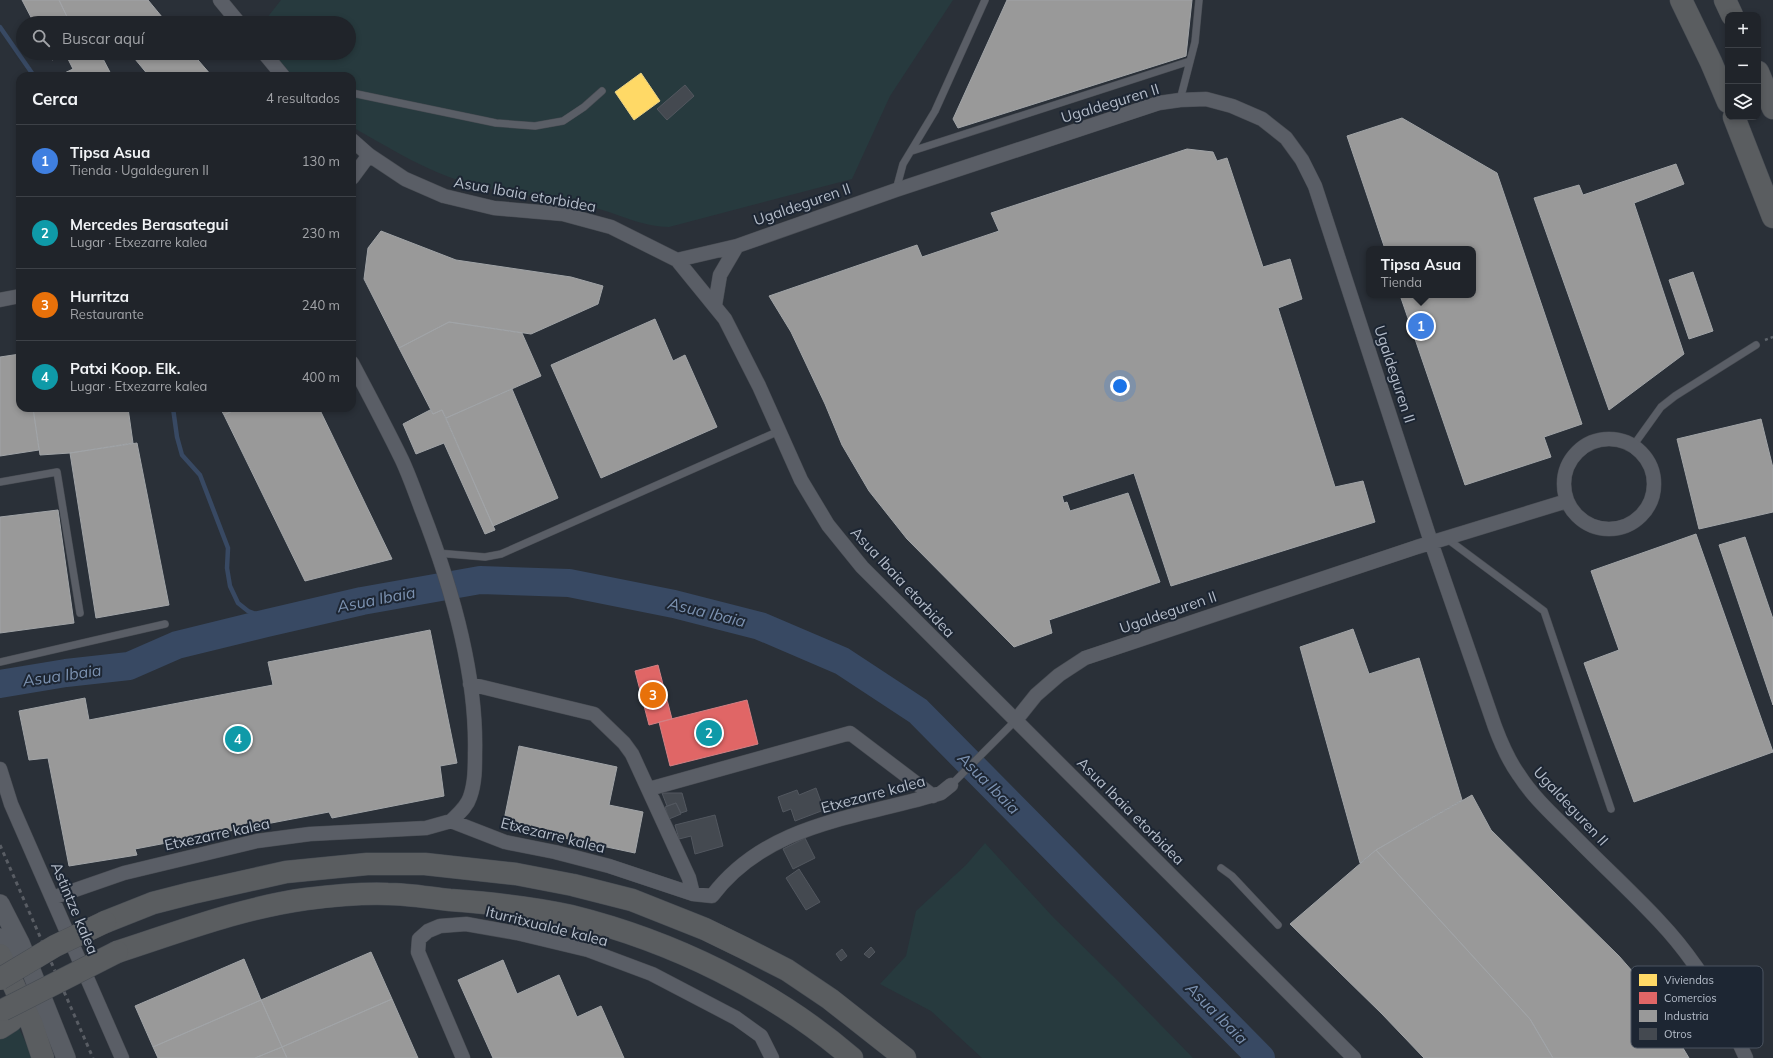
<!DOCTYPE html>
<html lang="es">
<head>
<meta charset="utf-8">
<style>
  :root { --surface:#20242a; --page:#282c32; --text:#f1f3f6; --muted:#a2a4a8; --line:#3d4147; --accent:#848b96 }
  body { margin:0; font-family:Mulish,sans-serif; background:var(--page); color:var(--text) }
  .controls { position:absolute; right:12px; top:12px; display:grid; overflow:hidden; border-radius:8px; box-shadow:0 2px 6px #0003 }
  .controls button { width:36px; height:36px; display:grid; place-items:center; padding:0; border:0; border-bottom:1px solid var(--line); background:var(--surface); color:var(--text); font:20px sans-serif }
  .you { position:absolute; left:1120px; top:386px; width:14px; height:14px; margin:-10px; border:3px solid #fff; border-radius:50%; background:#1a73e8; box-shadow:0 0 0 6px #1a73e833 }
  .badge { display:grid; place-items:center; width:26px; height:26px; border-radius:50%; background:var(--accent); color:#fff; font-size:13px; font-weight:700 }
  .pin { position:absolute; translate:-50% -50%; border:2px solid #fff; box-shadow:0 1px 4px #0006 }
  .popup { position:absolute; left:1366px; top:246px; width:110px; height:52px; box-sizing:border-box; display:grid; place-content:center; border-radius:8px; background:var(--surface); filter:drop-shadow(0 1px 3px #0005); font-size:13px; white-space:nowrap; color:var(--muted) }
  .popup b { font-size:15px; color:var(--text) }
  .popup::after { content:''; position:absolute; left:50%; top:100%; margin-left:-8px; border:8px solid transparent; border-top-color:var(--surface) }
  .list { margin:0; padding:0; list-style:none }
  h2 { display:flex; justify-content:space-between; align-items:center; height:52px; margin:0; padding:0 16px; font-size:17px }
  h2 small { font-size:13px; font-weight:400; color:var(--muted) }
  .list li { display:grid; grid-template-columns:26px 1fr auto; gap:12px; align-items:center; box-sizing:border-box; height:72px; padding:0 16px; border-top:1px solid var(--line) }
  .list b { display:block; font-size:15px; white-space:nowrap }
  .list p { margin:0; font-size:13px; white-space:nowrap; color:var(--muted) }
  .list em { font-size:13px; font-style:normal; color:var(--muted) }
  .icon { flex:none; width:22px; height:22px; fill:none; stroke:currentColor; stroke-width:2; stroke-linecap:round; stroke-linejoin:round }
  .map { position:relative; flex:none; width:1773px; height:1058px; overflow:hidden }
  .search { position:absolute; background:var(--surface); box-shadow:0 2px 6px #0003; left:16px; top:16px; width:340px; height:44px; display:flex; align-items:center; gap:10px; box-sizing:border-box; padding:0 14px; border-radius:22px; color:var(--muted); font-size:15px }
  .panel { position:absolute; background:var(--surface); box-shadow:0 2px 6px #0003; left:16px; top:72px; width:340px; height:340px; border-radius:12px }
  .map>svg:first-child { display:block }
  .green { fill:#273a3e }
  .homes { fill:#ffd966; stroke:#e8d084 }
  .shops { fill:#e06666; stroke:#d38084 }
  .industry { fill:#999; stroke:#a1a4a7 }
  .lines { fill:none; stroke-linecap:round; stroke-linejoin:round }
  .stream { stroke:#384963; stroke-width:4.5 }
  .river { stroke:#384963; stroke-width:28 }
  .building { fill:#444950; stroke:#52575f }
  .lane-casing { stroke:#484c53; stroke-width:8 }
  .street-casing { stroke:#484c53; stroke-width:15 }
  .secondary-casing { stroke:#484c53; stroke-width:20 }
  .highway-casing { stroke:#474c53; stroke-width:23 }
  .path { stroke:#5d636a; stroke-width:2.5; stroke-dasharray:3 3; stroke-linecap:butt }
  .lane { stroke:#5a5e66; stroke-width:7 }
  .street { stroke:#5a5e66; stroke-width:14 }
  .secondary { stroke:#595d64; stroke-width:19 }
  .highway { stroke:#5a5d60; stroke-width:22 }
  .rail { stroke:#595d64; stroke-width:3; stroke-dasharray:4 4; stroke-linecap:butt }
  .highway-bridge-casing { stroke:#474c53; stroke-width:23; stroke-linecap:butt }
  .highway-bridge { stroke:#5a5d60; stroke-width:22 }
  .labels { text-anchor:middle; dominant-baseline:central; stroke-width:4; stroke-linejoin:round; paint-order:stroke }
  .street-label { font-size:15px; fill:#b4bcc9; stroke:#1d2633 }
  .water-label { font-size:16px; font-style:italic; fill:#7c92b1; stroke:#1d2633 }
  .key { fill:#1d2633; stroke:#4a5360; stroke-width:1 }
  .key-label { font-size:11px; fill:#b4bcc9 }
</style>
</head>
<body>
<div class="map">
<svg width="1773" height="1058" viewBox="0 0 1773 1058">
  <rect width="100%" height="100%" fill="#2a3038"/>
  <path class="green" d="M281 0H953L890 96 852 179 669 227C641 227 615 212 588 206 542 196 493 193 449 177 414 164 383 144 352 127V76H289L269 53H349V23H263Z
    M985 843 1053 917 1118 981 1193 1058H982L931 1011 880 984 906 956 916 911 966 865Z
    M18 1026 33 1058H0V1037Z"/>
  <path class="homes" d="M641 73 660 101 634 120 615 92Z"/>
  <path class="shops" d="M658 665 672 719 649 725 635 671Z
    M747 700 758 744 670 766 659 722Z"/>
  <path class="industry" d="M22 0H59L70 23H34Z
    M59 0H148L167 23H70Z
    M1007 0H1192L1186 56 958 128 953 119Z
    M48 53H67L52 60Z
    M73 53H100L112 76H58L73 69 68 59Z
    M130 53H192L211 75 149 76Z
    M1402 118 1497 173 1582 424 1544 437 1551 457 1465 485 1400 295H1473V249H1385L1347 136Z
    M1187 149 1213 152 1217 161 1227 158 1263 267 1290 259 1302 299 1278 308 1335 487 1363 481 1375 522 1171 586 1134 473 1062 496 1064 503 1067 502 1070 511 1128 493 1160 582 1049 620 1052 633 1014 647 907 539 869 491 842 445 825 404 791 332 769 296 917 245 922 257 999 231 991 213Z
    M1676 164 1684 184 1634 203 1684 354 1609 410 1534 198 1579 185 1583 195Z
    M381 231 456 260 571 277 603 286 598 304 531 334 449 322 399 348 364 279 368 248Z
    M1693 272 1713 331 1689 339 1669 280Z
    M655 319 673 361 685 355 717 427 601 478 551 365Z
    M449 322 522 333 541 376 446 418 442 410 433 414 399 348Z
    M20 354V408H33L39 450 0 456V357Z
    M512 389 558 498 493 526 446 418Z
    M33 408H128L133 443 70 453 40 455Z
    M220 408H239L224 415Z
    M239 408H319L392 559 305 581 224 415Z
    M430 410 433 414 442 410 495 530 485 534 444 443 416 454 403 424Z
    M1761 419 1773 468V512L1699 529 1677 439Z
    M137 443 169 605 96 618 70 453Z
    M58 510 74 623 0 633V517Z
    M1696 534 1773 752 1634 802 1584 663 1619 650 1591 571Z
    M1745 537 1773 619V705L1719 545Z
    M1353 629 1369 674 1419 658 1462 800 1376 850 1360 863 1300 647Z
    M430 630 457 763 440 766 444 796 332 818 329 812 135 849 137 855 69 866 48 758 29 760 19 711 85 698 89 720 273 685 268 662Z
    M519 746 617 767 609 805 643 812 635 853 503 825Z
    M1472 795 1491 830 1619 956 1647 988 1689 1058H1553L1530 1019 1376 850Z
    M1376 850 1530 1019 1553 1058H1424L1382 1014 1290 924Z
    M371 952 392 999 282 1047 261 1000Z
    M244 959 261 1000 153 1047 135 1006Z
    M503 960 517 994 559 975 577 1017 601 1006 624 1058H493L458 980Z
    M392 999 418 1058H287L282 1047Z
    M261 1000 282 1047 255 1058H158L153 1047Z
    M282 1047 287 1058H255Z"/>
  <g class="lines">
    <path class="stream" d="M0 27 34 76
      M173 408 177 437 182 455 200 475 228 548 227 568 230 586 238 603 248 611 277 622"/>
    <path class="river" d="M0 684 66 673 129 666 177 645 267 623 362 601 480 580 569 583 674 604 760 626 842 661 918 711 1261 1058"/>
  </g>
  <path class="building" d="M685 85 694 96 667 120 657 109Z
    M816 788 824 810 795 821 791 809 783 812 778 797 797 790 799 795Z
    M662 793H682L687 811 681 813 676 803 667 806Z
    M676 803 681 814 669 819 665 807Z
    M715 815 723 846 695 854 691 836 679 839 675 825Z
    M805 838 815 858 793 869 783 849Z
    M799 869 820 902 806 910 786 878Z
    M871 947 875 952 869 958 864 954Z
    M842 949 847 956 841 961 836 954Z"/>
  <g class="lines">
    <defs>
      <path id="lane" d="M352 93 496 123 535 126 563 121 584 107 602 91
        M1180 100 1195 42 1199 0
        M912 151 1190 61
        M896 190 903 164 935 111 985 0
        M1633 446 1661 407 1675 396 1756 345
        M0 482 57 472 80 613
        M1446 538 1544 611 1611 809
        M437 553 485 557 501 554 779 431
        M0 662 165 624
        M951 785 1016 720
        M1221 868 1232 876 1278 925"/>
      <path id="street" d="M220 0 239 23
        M264 53 283 76
        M352 140 369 155 405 179 444 196 494 208 563 214 611 227 677 260 725 319 759 386 801 480 828 525 862 567 1354 1058
        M352 178 369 155
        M677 260 737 246 896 190 1159 103 1180 100 1206 99 1232 106 1262 119 1286 138 1302 160 1315 186 1431 542 1495 727C1501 743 1508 760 1519 775 1533 797 1553 815 1571 833 1600 863 1631 891 1659 921 1696 960 1725 1009 1746 1058
        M0 300 20 296
        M715 305 720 275 737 246
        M352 363C369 395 386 427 402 460 409 475 415 492 421 508 450 582 477 672 475 753 475 768 475 783 470 797 467 807 458 814 451 821
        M1564 484a45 45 0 1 1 90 0a45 45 0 1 1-90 0Z
        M470 684 594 714 624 743 632 754 689 878 693 894
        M1016 720 1036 695 1059 675 1085 658 1417 547 1567 501
        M0 769 11 804 122 1058
        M649 789 850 733 933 796
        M52 898 124 873 257 841 310 834 426 828 451 821 505 842 555 852 609 866 693 894 712 896C768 822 859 818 941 793L951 785
        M463 1058 418 952 419 939 428 931 440 926 466 924 517 933 588 950 652 974 736 1018 761 1036 772 1058"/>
      <path id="secondary" d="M0 904 20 943 66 1058
        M0 938 14 968"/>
      <path id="highway" d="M1681 0 1711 62 1728 102
        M1725 0 1732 15
        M1758 72 1773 108
        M1734 117 1773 217
        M105 922 153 903 192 893 286 872 367 864H425L516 874 573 885 632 900 705 929 744 948 787 970 830 999 905 1058
        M117 952C179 932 241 908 306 899 330 896 363 893 388 894 409 894 430 898 450 900 491 903 531 907 571 916 672 941 773 990 852 1058
        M0 955 32 1025 43 1058
        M0 1028 11 1021"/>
    </defs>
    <use href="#lane" class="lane-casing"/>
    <use href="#street" class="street-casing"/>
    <use href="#secondary" class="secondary-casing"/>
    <use href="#highway" class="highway-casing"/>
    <path class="path" d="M1765 340 1773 337"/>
    <use href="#lane" class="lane"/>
    <use href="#street" class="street"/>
    <use href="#secondary" class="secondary"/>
    <use href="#highway" class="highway"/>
    <path class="rail" d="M0 845 93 1058"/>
    <defs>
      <path id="highway-bridge" d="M0 979 55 946 105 922
        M3 1010 117 952"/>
    </defs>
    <use href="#highway-bridge" class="highway-bridge-casing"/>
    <use href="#highway-bridge" class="highway-bridge"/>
  </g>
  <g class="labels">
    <g class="street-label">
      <text transform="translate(1110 103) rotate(-17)">Ugaldeguren II</text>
      <text transform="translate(525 194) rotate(10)">Asua Ibaia etorbidea</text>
      <text transform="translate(802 204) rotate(-19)">Ugaldeguren II</text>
      <text transform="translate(1395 374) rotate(72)">Ugaldeguren II</text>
      <text transform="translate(903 582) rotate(47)">Asua Ibaia etorbidea</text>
      <text transform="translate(1168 612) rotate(-19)">Ugaldeguren II</text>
      <text transform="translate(873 794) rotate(-15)">Etxezarre kalea</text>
      <text transform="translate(1571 806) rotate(47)">Ugaldeguren II</text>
      <text transform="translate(1131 811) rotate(45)">Asua Ibaia etorbidea</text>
      <text transform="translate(217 834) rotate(-12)">Etxezarre kalea</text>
      <text transform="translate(553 835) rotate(14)">Etxezarre kalea</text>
      <text transform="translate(75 908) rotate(67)">Astintze kalea</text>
      <text transform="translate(547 926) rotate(14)">Iturritxualde kalea</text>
    </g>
    <g class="water-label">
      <text transform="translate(376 599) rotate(-11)">Asua Ibaia</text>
      <text transform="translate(707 612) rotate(14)">Asua Ibaia</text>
      <text transform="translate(62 675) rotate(-8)">Asua Ibaia</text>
      <text transform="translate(989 783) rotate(45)">Asua Ibaia</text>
      <text transform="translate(1217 1013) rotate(45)">Asua Ibaia</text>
    </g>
  </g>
  <rect x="1631" y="966" width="132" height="82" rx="6" class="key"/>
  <rect x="1639" y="974" width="18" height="12" fill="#ffd966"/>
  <rect x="1639" y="992" width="18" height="12" fill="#e06666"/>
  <rect x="1639" y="1010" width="18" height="12" fill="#999"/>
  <rect x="1639" y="1028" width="18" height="12" fill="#444950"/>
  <g class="key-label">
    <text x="1664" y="984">Viviendas</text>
    <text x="1664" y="1002">Comercios</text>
    <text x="1664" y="1020">Industria</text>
    <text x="1664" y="1038">Otros</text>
  </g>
</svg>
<div class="controls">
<button>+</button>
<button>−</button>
<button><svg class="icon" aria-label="layers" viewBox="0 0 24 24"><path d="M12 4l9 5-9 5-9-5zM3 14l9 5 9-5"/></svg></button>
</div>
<div class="you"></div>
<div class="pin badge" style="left:1421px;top:326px;background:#3f7fe0">1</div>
<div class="popup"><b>Tipsa Asua</b>Tienda</div>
<div class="pin badge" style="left:709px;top:733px;background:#0f9aa8">2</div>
<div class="pin badge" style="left:653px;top:695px;background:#e8710a">3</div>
<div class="pin badge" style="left:238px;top:739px;background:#0f9aa8">4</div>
<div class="search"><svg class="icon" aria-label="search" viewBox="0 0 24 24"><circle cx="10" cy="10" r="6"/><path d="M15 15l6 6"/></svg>Buscar aquí</div>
<section class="panel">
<h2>Cerca<small>4 resultados</small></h2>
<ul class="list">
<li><span class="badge" style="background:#3f7fe0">1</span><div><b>Tipsa Asua</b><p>Tienda · Ugaldeguren II</p></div><em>130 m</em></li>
<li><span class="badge" style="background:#0f9aa8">2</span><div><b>Mercedes Berasategui</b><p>Lugar · Etxezarre kalea</p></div><em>230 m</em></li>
<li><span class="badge" style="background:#e8710a">3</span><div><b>Hurritza</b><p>Restaurante</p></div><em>240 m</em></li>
<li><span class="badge" style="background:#0f9aa8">4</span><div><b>Patxi Koop. Elk.</b><p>Lugar · Etxezarre kalea</p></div><em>400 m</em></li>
</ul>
</section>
</div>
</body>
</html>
